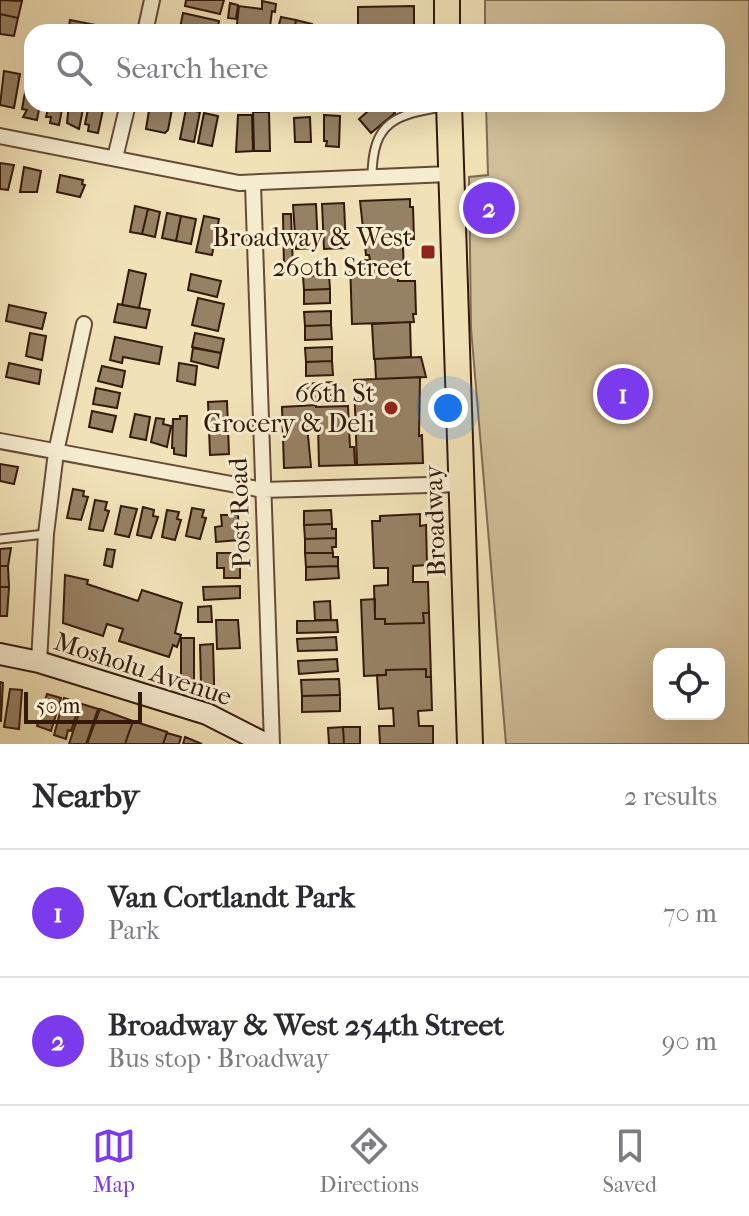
<!DOCTYPE html>
<html lang="en">
<head>
<meta charset="utf-8">
<style>
  :root { --surface:#fff; --page:#f7f7f7; --text:#2b2b33; --muted:#7c7c81; --line:#e1e1e2; --accent:#7c3aed }
  body { margin:0; font-family:"IM FELL French Canon",serif; background:var(--page); color:var(--text) }
  .controls { position:absolute; right:24px; bottom:24px; display:grid; overflow:hidden; border-radius:16px; box-shadow:0 8px 32px #0002 }
  .controls button { width:72px; height:72px; display:grid; place-items:center; padding:0; border:0; border-bottom:2px solid var(--line); background:var(--surface); color:var(--text); font:40px sans-serif }
  .scale { position:absolute; left:24px; bottom:20px; width:118px; box-sizing:border-box; padding-left:8px; border:4px solid #351a0b; border-top:0; font-size:22px; line-height:28px; white-space:nowrap; color:#351a0b; -webkit-text-stroke:6px #f6ecd0; paint-order:stroke }
  .you { position:absolute; left:448px; top:408px; width:28px; height:28px; margin:-20px; border:6px solid #fff; border-radius:50%; background:#1a73e8; box-shadow:0 0 0 12px #1a73e833 }
  .badge { display:grid; place-items:center; width:52px; height:52px; border-radius:50%; background:var(--accent); color:#fff; font-size:26px; font-weight:700 }
  .pin { position:absolute; translate:-50% -50%; border:4px solid #fff; box-shadow:0 2px 8px #0006 }
  .list { margin:0; padding:0; list-style:none }
  h2 { display:flex; justify-content:space-between; align-items:center; height:104px; margin:0; padding:0 32px; font-size:34px }
  h2 small { font-size:26px; font-weight:400; color:var(--muted) }
  .list li { display:grid; grid-template-columns:52px 1fr auto; gap:24px; align-items:center; box-sizing:border-box; height:128px; padding:0 32px; border-top:2px solid var(--line) }
  .list b { display:block; font-size:30px; white-space:nowrap }
  .list p { margin:0; font-size:26px; white-space:nowrap; color:var(--muted) }
  .list em { font-size:26px; font-style:normal; color:var(--muted) }
  .icon { flex:none; width:44px; height:44px; fill:none; stroke:currentColor; stroke-width:2; stroke-linecap:round; stroke-linejoin:round }
  .map { position:relative; flex:none; width:749px; height:744px; overflow:hidden }
  .search { position:absolute; background:var(--surface); box-shadow:0 8px 32px #0002; left:24px; right:24px; top:24px; height:88px; display:flex; align-items:center; gap:20px; box-sizing:border-box; padding:0 28px; border-radius:24px; color:var(--muted); font-size:30px }
  .sheet { height:360px; background:var(--surface) }
  nav { display:flex; justify-content:space-around; align-items:center; box-sizing:border-box; height:112px; border-top:2px solid var(--line); background:var(--surface); font-size:22px; color:var(--muted) }
  nav a { display:grid; justify-items:center; gap:4px }
  nav .on { color:var(--accent) }
  .map>svg:first-child { display:block }
  .green { fill:#d1bf99; stroke:#836c52; stroke-width:2; fill-rule:evenodd }
  .building { fill:#978164; stroke:#351a0b; stroke-width:2 }
  .lines { fill:none; stroke-linecap:round; stroke-linejoin:round }
  .lane-casing { stroke:#644c36; stroke-width:11 }
  .street-casing { stroke:#644c36; stroke-width:18 }
  .secondary-casing { stroke:#351a0b; stroke-width:24 }
  .primary-casing { stroke:#351a0b; stroke-width:28 }
  .lane { stroke:#f6ecd0; stroke-width:7 }
  .street { stroke:#f6ecd0; stroke-width:14 }
  .secondary { stroke:#f6ecd0; stroke-width:20 }
  .primary { stroke:#f1e1b6; stroke-width:24 }
  .poi-dot { fill:#8f2418; stroke:#f6ecd0; stroke-width:3 }
  .labels { text-anchor:middle; dominant-baseline:central; stroke-width:6; stroke-linejoin:round; paint-order:stroke }
  .poi-label { font-size:26px; fill:#351a0b; stroke:#f6ecd0; text-anchor:end }
  .street-label { font-size:26px; fill:#351a0b; stroke:#f6ecd0 }
</style>
</head>
<body>
<div class="map">
<svg width="749" height="744" viewBox="0 0 749 744">
  <rect width="100%" height="100%" fill="#f1e1b6"/>
  <filter id="stains"><feTurbulence type="fractalNoise" baseFrequency=".0025" numOctaves="4"/><feColorMatrix values="0 0 0 0 .2 0 0 0 0 .09 0 0 0 0 .02 0 0 0 .5 -.17"/></filter>
  <radialGradient id="worn" r=".72"><stop offset=".6" stop-color="#630" stop-opacity="0"/><stop offset="1" stop-color="#630" stop-opacity=".3"/></radialGradient>
  <path class="green" d="M485 0H749V744H506L471 328 469 177 488 175 486 104H717V32H485ZM719 654V714H659V654Z"/>
  <path class="building" d="M0 0 22 1 18 18 0 14Z
    M186 0H224L220 14 185 6Z
    M262 1 276 4 275 12 272 11 270 27H265L264 32H236L239 6 262 9Z
    M230 3 238 5 236 19 228 18Z
    M414 6V32H358V7Z
    M183 13 219 21 217 32 180 28Z
    M0 14 18 18 14 36 0 34Z
    M281 17 296 20 294 32H277Z
    M70 20 106 27 105 32H68Z
    M296 20 312 24 310 32H294Z
    M4 71 20 74 14 108 0 105Z
    M28 76H32V104H40L37 120 23 117 27 110 22 109Z
    M49 104H63L59 125 50 123 51 117H46Z
    M69 104H84L79 129 67 123Z
    M89 104 104 105 98 133 88 131 89 125 85 124Z
    M150 104H173L168 130 165 133 146 129Z
    M376 104H387L395 113 371 133 359 119Z
    M186 109 200 112 194 142 180 139Z
    M253 112H269L270 151H254Z
    M204 113 218 116 212 146 198 143Z
    M238 115H252L253 151 236 152Z
    M324 115 340 116 339 147 326 146 327 141H324Z
    M310 117 311 142H295L294 118Z
    M0 163 14 165 8 190 0 189Z
    M24 167 41 171 37 192H20Z
    M60 175 83 180 82 184 85 185 80 197 57 192Z
    M410 199V207H413L414 239 397 240 398 247 403 246 404 274H398V281H415L416 314H413L414 322 352 324 350 261 370 260 369 255H366L360 201Z
    M344 203 346 248 324 249 322 204Z
    M316 204 318 248 296 249 293 205Z
    M135 206 148 209 142 234 130 232Z
    M148 209 160 212 155 237 142 234Z
    M167 213 181 216 176 241 162 238Z
    M283 214H291L293 267H284Z
    M181 216 196 219 191 244 176 241Z
    M204 216 219 219 212 255 196 252Z
    M129 270 146 274 139 308 122 305Z
    M191 274 221 281 217 297 188 290Z
    M329 275 330 289 304 290 303 276Z
    M330 289V303L304 304V290Z
    M198 298 224 304 218 331 192 325Z
    M118 304 150 310 146 328 114 322Z
    M9 305 46 313 42 329 6 321Z
    M331 311V325L305 326 304 312Z
    M410 322 411 357 374 359 372 324Z
    M331 325 332 339 305 340V326Z
    M30 333 46 336 42 360 26 356Z
    M195 333 224 339 221 353 192 347Z
    M115 337 162 347 159 364 123 357 122 363 110 360Z
    M332 347V361L306 362 305 348Z
    M193 348 221 353 218 368 191 361Z
    M421 357 426 377 376 379 375 359Z
    M332 361 333 375 306 376V362Z
    M9 363 41 370 39 384 6 377Z
    M179 363 197 366 195 385 177 381Z
    M102 366 125 371 122 387 98 381Z
    M420 377 419 436 422 435 423 463 357 465 354 380Z
    M333 382 334 396 307 398 306 384Z
    M96 388 120 393 117 408 93 404Z
    M227 401 228 428H209L208 402Z
    M316 405V407L348 406 350 447H354L355 465 319 466 318 425H307L311 467 284 468 282 407Z
    M92 411 116 416 112 432 89 427Z
    M135 414 150 417 146 440 130 437Z
    M180 416H187L186 456 174 454V448H172L173 419H180Z
    M156 418 164 419 163 424 171 426 167 447 151 442Z
    M209 428H228L229 454 210 455Z
    M0 464 18 467 14 484 0 481Z
    M73 489 84 491 83 496 88 497 81 520 67 518Z
    M95 500 107 502 105 510 109 511 103 531 89 529Z
    M121 506 137 509 129 537 115 534Z
    M143 507 154 510 153 516 158 517 151 538 137 535Z
    M192 508 204 510 202 517 206 518 200 539 186 536Z
    M167 510 179 512 177 519 181 520 175 540 162 537Z
    M331 510 332 524 304 525V511Z
    M420 514V526L426 525 427 565 413 566V582H428L429 613H423L424 623 385 624V619H375L374 586 388 585V568H374L372 521H380V516Z
    M221 515H238L239 540 216 542 215 527 222 526Z
    M332 524V529H336V538L305 539 304 525Z
    M336 538V547H332L333 553H305V539Z
    M11 548 8 566H0V549Z
    M107 549 115 550 112 567 104 565Z
    M217 553H240V578H224V568H217Z
    M305 553H333V557H338V566L306 567Z
    M0 566H8L9 587H0Z
    M338 566 339 578 306 580V567Z
    M65 575 88 580 87 584 138 601 142 590 182 603 175 633 181 635 177 647 173 645 169 657 119 641 123 629 107 624 103 636 63 623Z
    M240 586V598L204 600 203 587Z
    M0 587H9L7 616H0Z
    M375 599V619H385V624L424 623 423 613H429L431 677H426V669L386 670V675L364 676 361 600Z
    M330 601 331 620H315L314 602Z
    M211 606 212 622H198V607Z
    M216 620H238L240 648 217 649Z
    M337 620 338 632 297 633V621Z
    M336 637 337 650 298 651 297 639Z
    M181 638H194V683L181 678Z
    M213 644 214 679V689L201 684 200 645Z
    M337 659 338 671 299 674 298 661Z
    M426 669V677H431L432 710 418 711 419 726H433V744H380L379 726H394L393 708 379 709 377 675H386V670Z
    M339 679 340 695 302 696 301 680Z
    M0 682 3 683 1 721H0Z
    M10 689 22 690 19 729 4 727Z
    M47 694 61 698 51 731 37 726Z
    M340 695V711L302 712V696Z
    M64 698 80 703 71 731 68 730 66 739 54 735Z
    M82 704 98 709 86 744H69Z
    M100 709 133 721 125 744H87Z
    M133 721 167 732 163 744H125Z
    M343 727H360V744H344Z
    M343 727 344 744H329L328 728Z
    M167 733 181 737 179 744H163Z
    M185 737 202 744H183Z"/>
  <g class="lines">
    <defs>
      <path id="lane" d="M372 178C372 119 397 115 446 106
        M0 539 45 534"/>
      <path id="street" d="M145 32 152 0
        M0 136 239 183 449 174
        M115 158 128 104
        M253 184 272 744
        M0 441 263 490 462 484
        M39 662 46 534 56 452 84 324"/>
      <path id="secondary" d="M0 654 39 662 207 714 266 744"/>
      <path id="primary" d="M447 0V32
        M449 104 470 744"/>
    </defs>
    <use href="#lane" class="lane-casing"/>
    <use href="#street" class="street-casing"/>
    <use href="#secondary" class="secondary-casing"/>
    <use href="#primary" class="primary-casing"/>
    <use href="#lane" class="lane"/>
    <use href="#street" class="street"/>
    <use href="#secondary" class="secondary"/>
    <use href="#primary" class="primary"/>
  </g>
  <g class="poi-dot">
    <rect x="420" y="244" width="16" height="16" rx="4"/>
    <circle cx="391" cy="408" r="8"/>
  </g>
  <g class="labels">
    <g class="poi-label">
      <text x="412" y="237">Broadway &amp; West<tspan x="412" dy="30">260th Street</tspan></text>
      <text x="375" y="393">66th St<tspan x="375" dy="30">Grocery &amp; Deli</tspan></text>
    </g>
    <g class="street-label">
      <text transform="translate(240 513) rotate(-92)">Post Road</text>
      <text transform="translate(435 521) rotate(-92)">Broadway</text>
      <text transform="translate(143 669) rotate(18)">Mosholu Avenue</text>
    </g>
  </g>
  <rect width="100%" height="100%" filter="url(#stains)"/>
  <rect width="100%" height="100%" fill="url(#worn)"/>
</svg>
<div class="controls">
<button><svg class="icon" aria-label="locate" viewBox="0 0 24 24"><circle cx="12" cy="12" r="6"/><path d="M12 2v4M12 18v4M2 12h4M18 12h4"/></svg></button>
</div>
<div class="scale">50 m</div>
<div class="you"></div>
<div class="pin badge" style="left:623px;top:394px">1</div>
<div class="pin badge" style="left:489px;top:208px">2</div>
<div class="search"><svg class="icon" aria-label="search" viewBox="0 0 24 24"><circle cx="10" cy="10" r="6"/><path d="M15 15l6 6"/></svg>Search here</div>
</div>
<section class="sheet">
<h2>Nearby<small>2 results</small></h2>
<ul class="list">
<li><span class="badge">1</span><div><b>Van Cortlandt Park</b><p>Park</p></div><em>70 m</em></li>
<li><span class="badge">2</span><div><b>Broadway &amp; West 254th Street</b><p>Bus stop · Broadway</p></div><em>90 m</em></li>
</ul>
</section>
<nav>
<a class="on"><svg class="icon" aria-label="map" viewBox="0 0 24 24"><path d="M3 6l6-2 6 2 6-2v14l-6 2-6-2-6 2zM9 4v14M15 6v14"/></svg>Map</a>
<a><svg class="icon" aria-label="directions" viewBox="0 0 24 24"><path d="M12 3l9 9-9 9-9-9zM9 14v-3h6M13 9l2 2-2 2"/></svg>Directions</a>
<a><svg class="icon" aria-label="saved" viewBox="0 0 24 24"><path d="M7 4h10v16l-5-4-5 4z"/></svg>Saved</a>
</nav>
</body>
</html>
